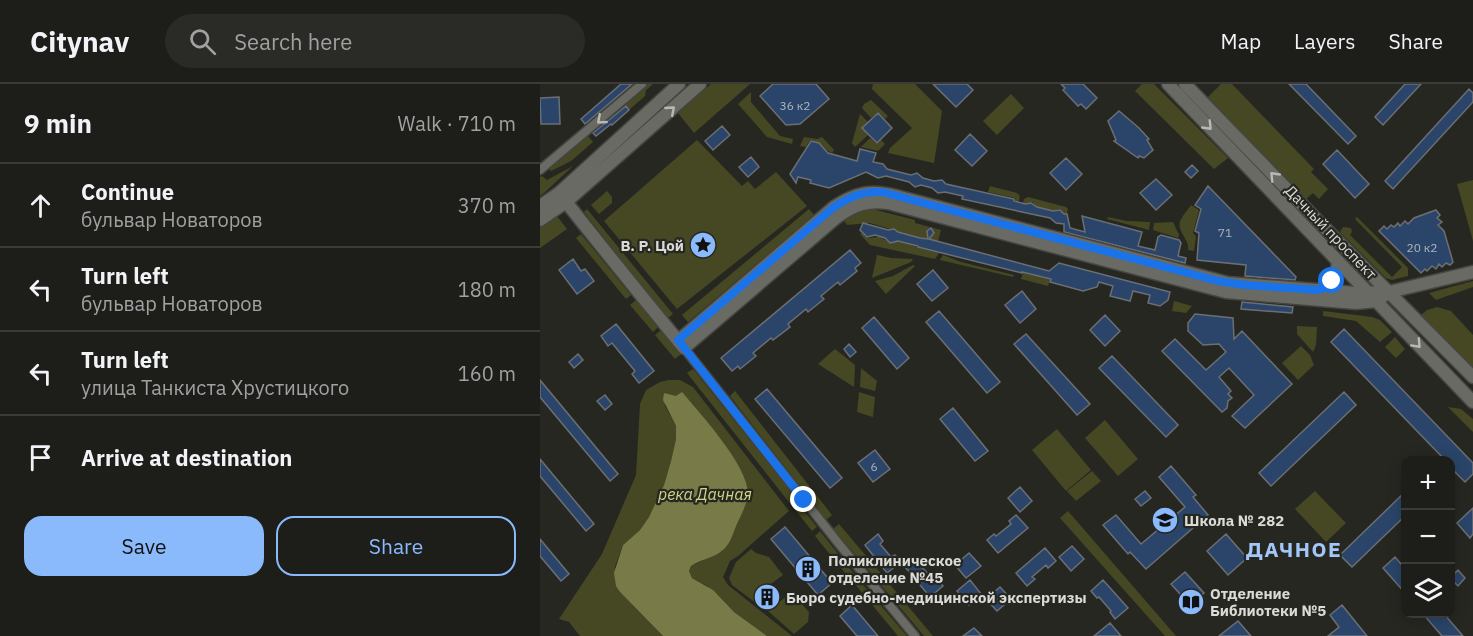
<!DOCTYPE html>
<html lang="en">
<head>
<meta charset="utf-8">
<style>
  :root { --surface:#1d1d1a; --page:#2a2a27; --text:#f1f3f6; --muted:#a0a2a2; --line:#3b3b39; --accent:#8abafc }
  body { margin:0; font-family:"IBM Plex Sans",sans-serif; background:var(--page); color:var(--text) }
  .controls { position:absolute; right:18px; bottom:18px; display:grid; overflow:hidden; border-radius:12px; box-shadow:0 3px 15px #0003 }
  .controls button { width:54px; height:54px; display:grid; place-items:center; padding:0; border:0; border-bottom:2px solid var(--line); background:var(--surface); color:var(--text); font:30px sans-serif }
  .stop { position:absolute; width:18px; height:18px; margin:-14px; border:4px solid #1a73e8; border-radius:50%; background:#fff }
  .stop.end { background:#1a73e8; border-color:#fff; box-shadow:0 2px 6px #0008 }
  .list { margin:0; padding:0; list-style:none }
  h2 { display:flex; justify-content:space-between; align-items:center; height:78px; margin:0; padding:0 24px; font-size:26px }
  h2 small { font-size:20px; font-weight:400; color:var(--muted) }
  .list li { display:grid; grid-template-columns:39px 1fr auto; gap:18px; align-items:center; box-sizing:border-box; height:84px; padding:0 24px; border-top:2px solid var(--line) }
  .list b { display:block; font-size:22px; white-space:nowrap }
  .list p { margin:0; font-size:20px; white-space:nowrap; color:var(--muted) }
  .list em { font-size:20px; font-style:normal; color:var(--muted) }
  .actions { display:flex; gap:12px; padding:18px 24px }
  .actions a { flex:1; padding:14px 0; border:2px solid var(--accent); border-radius:18px; text-align:center; font-size:21px; color:var(--accent) }
  .actions .main { background:var(--accent); color:#111 }
  .icon { flex:none; width:33px; height:33px; fill:none; stroke:currentColor; stroke-width:2; stroke-linecap:round; stroke-linejoin:round }
  .map { position:relative; flex:none; width:933px; height:552px; overflow:hidden }
  header { display:flex; align-items:center; gap:36px; box-sizing:border-box; height:84px; padding:0 30px; background:var(--surface); border-bottom:2px solid var(--line) }
  header strong { font-size:28px }
  nav { display:flex; gap:33px; margin-inline-start:auto; font-size:21px }
  .search { width:420px; height:54px; background:var(--page); display:flex; align-items:center; gap:15px; box-sizing:border-box; padding:0 21px; border-radius:33px; color:var(--muted); font-size:22px }
  main { display:flex }
  aside { flex:1; background:var(--surface) }
  .map>svg:first-child { display:block }
  .green { fill:#464823 }
  .water { fill:#787a48 }
  .building { fill:#2a4569; stroke:#6b6f74; stroke-width:1.5 }
  .lines { fill:none; stroke-linecap:round; stroke-linejoin:round }
  .street-casing { stroke:#454541; stroke-width:11 }
  .secondary-casing { stroke:#454541; stroke-width:15 }
  .street { stroke:#696a64; stroke-width:8 }
  .secondary { stroke:#696a64; stroke-width:12 }
  .oneway { stroke:#b8b8b4 }
  .route { stroke:#1a73e8; stroke-width:8 }
  .labels { text-anchor:middle; dominant-baseline:central; stroke-width:4.5; stroke-linejoin:round; paint-order:stroke }
  .number-label { font-size:12px; fill:#aeb5bc }
  .street-label { font-size:15px; fill:#dadad7; stroke:#272722 }
  .poi-label { font-size:15px; font-weight:bold; fill:#dadad7; stroke:#272722; text-anchor:start }
  .water-label { font-size:16px; font-style:italic; fill:#d1d586; stroke:#272722 }
  .district-label { font-size:21px; font-weight:bold; letter-spacing:1.5px; fill:#a3c6f8; stroke:#272722 }
</style>
</head>
<body>
<header>
<strong>Citynav</strong>
<div class="search"><svg class="icon" aria-label="search" viewBox="0 0 24 24"><circle cx="10" cy="10" r="6"/><path d="M15 15l6 6"/></svg>Search here</div>
<nav><a>Map</a><a>Layers</a><a>Share</a></nav>
</header>
<main>
<aside>
<h2>9 min<small>Walk · 710 m</small></h2>
<ul class="list">
<li><svg class="icon" aria-label="ahead" viewBox="0 0 24 24"><path d="M12 20V5M6 11l6-6 6 6"/></svg><div><b>Continue</b><p>бульвар Новаторов</p></div><em>370 m</em></li>
<li><svg class="icon" aria-label="left" viewBox="0 0 24 24"><path d="M17 20v-9H6M10 6l-5 5 5 5"/></svg><div><b>Turn left</b><p>бульвар Новаторов</p></div><em>180 m</em></li>
<li><svg class="icon" aria-label="left" viewBox="0 0 24 24"><path d="M17 20v-9H6M10 6l-5 5 5 5"/></svg><div><b>Turn left</b><p>улица Танкиста Хрустицкого</p></div><em>160 m</em></li>
<li><svg class="icon" aria-label="arrive" viewBox="0 0 24 24"><path d="M6 21V4h12l-3 4 3 4H6"/></svg><div><b>Arrive at destination</b></div></li>
</ul>
<div class="actions"><a class="main">Save</a><a>Share</a></div>
</aside>
<div class="map">
<svg width="933" height="552" viewBox="0 0 933 552">
  <rect width="100%" height="100%" fill="#272722"/>
  <path class="green" d="M108 0H113L106 6 105 12 89 26 84 20Z
    M171 0H210L154 49 138 29Z
    M333 0H375L402 27 394 79 348 69 350 64 372 44 332 5Z
    M602 0H614L688 74 674 85 595 7Z
    M681 0H692L774 85 771 88 788 105 779 115 773 109 766 115 667 14Z
    M211 8V18L240 52 253 55 252 60 227 53 198 20Z
    M471 10 484 24 457 51 443 37Z
    M331 16 348 32 345 35 338 28 331 34 322 24 324 20Z
    M320 30 328 38 322 44 328 51 315 63 312 59Z
    M48 52 53 58 31 77 11 87 9 85Z
    M264 53 277 55 282 53 294 66 292 69C282 64 283 58 270 56L266 63 260 62Z
    M330 54 337 60 341 56 345 60 338 67 321 63Z
    M157 56 202 102 208 97 215 105 236 88 267 122 137 225 64 137Z
    M33 82 4 109 0 112V93L2 92 7 96Z
    M933 96V157L917 100Z
    M450 102 477 109 480 112 478 120H476L475 114 448 108Z
    M67 107 72 113V119L59 130 51 121Z
    M488 113 526 123 528 125 526 133 520 125 512 127 498 126 496 122 492 118 482 122 484 115Z
    M651 121 659 126 653 149 656 152 654 167 648 166C650 156 637 148 640 138 641 133 648 126 651 121Z
    M47 125 133 230 128 234C98 200 72 163 44 128Z
    M269 125 274 131 148 238 142 231Z
    M326 126H336L375 136V139L401 146 398 157 380 154 330 139 307 141 303 135 316 127Z
    M17 132 27 145 0 164V144Z
    M568 133 587 137 610 138 609 146 567 135Z
    M817 133 868 184V192L852 196 846 194 800 148 803 143 811 144 812 148 810 151 852 193 862 183 815 135Z
    M633 138 639 151 638 154 613 146 614 139Z
    M322 149 327 154C341 154 336 150 350 159L357 157 399 169 395 175 330 161 320 150Z
    M41 150 91 211 86 215 36 154Z
    M337 171 351 174 373 175 371 178 332 194Z
    M403 171 421 178 474 191 473 193 400 176Z
    M373 181 375 182 346 210 335 197 353 192Z
    M483 189 510 195 508 202 481 195Z
    M933 197V203L896 216 889 209Z
    M96 216 118 243 113 248 90 221Z
    M634 217 652 222 646 229 632 227Z
    M897 223 911 227 933 251V284L881 231 887 226Z
    M783 227 832 233 840 236 852 248 840 258 816 237 783 232Z
    M757 242 777 243 776 261 773 268 757 250Z
    M121 246 141 270 135 275 115 251Z
    M855 253 865 265 856 274 845 263Z
    M761 262 770 271 774 281 758 296 742 279Z
    M295 265 315 281 314 303 278 280Z
    M321 284 337 297 335 307 320 303Z
    M153 285 259 417 252 422 147 289Z
    M129 296H140L153 303 249 427 198 472 190 477 183 493 188 501 252 552H227L194 528 167 502 152 494 149 487 151 482 182 467 208 407 205 395 186 363 152 319 124 309 125 322 136 342V355L131 377 124 401 109 433 100 446 83 461 75 483 80 508 123 552H40L29 538 19 535 62 470 96 391 100 320 106 306 120 298Z
    M195 307 292 431 286 436 190 312Z
    M319 308 335 313 333 333 317 328Z
    M908 323 921 325 933 335V348Z
    M565 336 598 375 578 392 545 354Z
    M517 345 551 386 526 407 492 366Z
    M552 387 561 397 536 417 527 407Z
    M775 407 806 439 786 458 755 425Z
    M261 423 277 443 272 447 256 427Z
    M528 427 636 552H625L520 434Z
    M299 440 344 493 338 497 293 445Z
    M280 447 315 491 310 495 275 452Z
    M211 465 216 469 229 473 243 491 221 507 224 512 220 515 227 523 224 525 192 501 189 494 196 478Z
    M318 495 367 552H358L314 499Z
    M347 497 393 552H384L341 501Z
    M248 511 255 512 269 528 268 538 254 550 228 527Z"/>
  <path class="water" d="M142 308C160 329 206 380 208 407 208 419 201 431 196 442 193 450 190 460 183 466 174 474 161 475 151 482L149 487 152 494 173 506 194 528 227 552H123L80 508 76 502 74 489 83 461 100 446 109 433 124 401 131 377 136 355V342L123 316 124 309 136 312Z"/>
  <path class="building" d="M81 0H92L45 40 41 35Z
    M233 0H276L289 15 260 40 246 41 220 12Z
    M393 0H427L433 6 416 23Z
    M521 0H543L557 14 546 25 541 20 538 22 523 6 525 4Z
    M749 0H766L816 52 808 60Z
    M865 0H881L843 41 835 33Z
    M929 5 933 9V18L853 105 845 97Z
    M19 13 20 40H1L0 14Z
    M86 22 89 26 72 41 71 40 56 52 53 49Z
    M579 27 599 44 609 55 607 56 613 66 604 74 599 72 598 74 574 57 576 56 568 37Z
    M338 29 352 44 337 59 322 44Z
    M182 42 190 51 173 66 165 57Z
    M430 50 447 67 432 82 415 66Z
    M271 57 279 59 288 69 317 77 320 65 336 69 333 78 343 80 347 85 371 91 377 89 383 94 394 97 402 96 406 100 474 115V117L485 120 491 119 497 123 513 127 520 126 524 130H527L530 144 545 148 542 132 602 148 598 162 615 166 618 153 621 151 639 156 641 159 638 172 646 174 645 179 524 148V140L516 139 510 134 422 115 423 112 405 108 398 109 392 104 381 101 375 103 369 98 346 92 338 94 326 88 289 104 270 99 271 96 258 93 256 99 250 90Z
    M797 66 829 100 815 114 783 80Z
    M211 73 219 83 208 93 199 83Z
    M526 74 542 90 526 106 510 89Z
    M652 81 658 87 651 94 645 88Z
    M616 95 632 111 616 126 600 109Z
    M668 102 756 193 755 196 705 192 706 181 657 176 659 149 655 147 661 125 655 121Z
    M896 126 900 131 897 134 902 138 898 141 904 147 913 178 910 181 906 179 902 183 899 180 896 185 892 182 887 187 885 185 881 189 839 147 844 142 847 145 851 141 854 143 858 139 860 142 865 137 868 140 874 134Z
    M323 139 348 146 354 145 358 148 380 154 388 155 387 147 391 144 394 149 389 155 509 187 519 179 630 208 628 216 620 222 608 219 610 211 593 207 590 217 570 212 573 202 559 198 557 203 543 207 510 198 511 195 482 188V189L378 163V162L358 157 350 159 345 154 335 151 327 153 320 146Z
    M310 166 321 179 315 184 317 187 300 201 298 198 281 212 284 215 268 228 266 225 248 240 250 243 233 256 231 254 213 269 216 272 200 285 198 282 192 287 181 274Z
    M33 175 41 187 45 185 54 197 37 210 19 186Z
    M393 186 408 204 392 217 377 200Z
    M482 207 496 225 480 239 465 221Z
    M702 218 753 223 752 229 701 225Z
    M399 227 460 298 447 309 386 238Z
    M655 230 693 234 694 255 702 247 752 300 705 344 692 332 714 311 689 284 679 293 691 307 688 310 692 314 688 317 687 324 682 328 622 267 635 255 666 286 686 268 679 260 663 261 648 247V239Z
    M565 231 580 247 565 262 550 246Z
    M334 233 369 274 357 285 322 244Z
    M76 240 114 287 99 299 92 290 95 287 72 259 68 262 61 252Z
    M804 245 933 379V390L925 398 910 383V376H905L791 258Z
    M486 250 550 320 537 331 474 260Z
    M309 260 316 268 310 273 304 265Z
    M38 270 43 276 34 284 29 278Z
    M572 272 638 341 626 353 559 284Z
    M0 296 78 390 70 397 0 313Z
    M227 305 302 394 290 404 215 315Z
    M804 308 816 321 731 402 719 389Z
    M65 311 72 320 65 326 57 317Z
    M413 324 448 367 435 377 400 335Z
    M335 366 350 385 333 398 318 379Z
    M0 375 54 440 46 447 0 392Z
    M631 382 656 411 653 413 668 431 606 485 590 468 588 470 563 441 576 431 601 460 645 423 619 393Z
    M480 403 492 417 480 428 468 414Z
    M605 407 611 414 601 422 595 415Z
    M866 407V431L812 483 800 471Z
    M933 424V450L930 454 917 439Z
    M476 431 488 444 458 469 447 456 454 450 456 452 471 440 469 437Z
    M245 443 292 499 278 511 231 455Z
    M338 450 343 457 340 460 351 473 355 471 361 478 347 489 325 461Z
    M686 450 707 474 688 491 667 467Z
    M0 455 29 490 21 497 0 472Z
    M532 462 544 475 531 487 519 473Z
    M505 464 516 477 508 484 506 481 492 493 495 495 487 502 476 489Z
    M429 469 441 482 426 494 415 481Z
    M379 473 386 481 383 484 394 497 397 494 403 502 390 513 366 484Z
    M855 473 866 486V510L843 484Z
    M918 486 925 494 918 502 910 494Z
    M645 488 664 509 650 521 631 500Z
    M430 496 442 511 429 521 417 507Z
    M563 496 588 524 575 535 570 528 571 527 559 513 557 514 551 507Z
    M228 503 235 511 228 516 222 508Z
    M460 503 471 515 457 527 446 515Z
    M312 521 338 552H317L300 532Z
    M802 521 827 552H788L799 543 790 531Z
    M883 530H904L923 552H902Z
    M698 537 711 552H679Z
    M570 539 581 552H554Z
    M434 544 442 552H423Z"/>
  <g class="lines">
    <defs>
      <path id="street" d="M0 86 102 0
        M144 264 299 460 375 552"/>
      <path id="secondary" d="M628 0 933 318
        M645 0 776 135 933 293
        M19 109C60 161 102 213 144 264L297 133C314 121 327 116 348 119L686 208 816 219 837 217 849 208
        M0 122 19 109 139 0
        M0 136 26 118 160 0
        M779 206C793 200 797 192 798 177
        M138 257 294 123C315 109 331 105 356 112L688 199 816 209 849 208 933 188"/>
    </defs>
    <use href="#street" class="street-casing"/>
    <use href="#secondary" class="secondary-casing"/>
    <use href="#street" class="street"/>
    <use href="#secondary" class="secondary"/>
  </g>
  <defs><path id="oneway-chevron" d="M-2-3.5L2.5 0L-2 3.5" fill="none" stroke-width="1.6" stroke-linecap="round" stroke-linejoin="round" transform="scale(1.5)"/></defs>
  <g class="oneway">
    <use href="#oneway-chevron" transform="translate(131 26) rotate(-41)"/>
    <use href="#oneway-chevron" transform="translate(61 36) rotate(139)"/>
    <use href="#oneway-chevron" transform="translate(668 42) rotate(46)"/>
    <use href="#oneway-chevron" transform="translate(734 92) rotate(-134)"/>
    <use href="#oneway-chevron" transform="translate(877 260) rotate(47)"/>
  </g>
  <g class="lines">
    <path class="route" d="M264 416 138 256 294 123C310 113 322 107 342 108L678 197 705 201 778 206 788 202 792 197"/>
  </g>
  <defs>
    <symbol id="sight-disc" viewBox="-11 -11 22 22"><circle r="9.5" fill="#8abafc" stroke="#272722"/><path d="M0-6L1.8-2.2L6-1.7L2.9 1.2L3.7 5.4L0 3.3L-3.7 5.4L-2.9 1.2L-6-1.7L-1.8-2.2Z" fill="#111"/></symbol>
    <symbol id="school-disc" viewBox="-11 -11 22 22"><circle r="9.5" fill="#8abafc" stroke="#272722"/><path d="M0-5L7-2L0 1L-7-2ZM-4 1L0 2.5L4 1V4Q0 6-4 4Z" fill="#111"/></symbol>
    <symbol id="building-disc" viewBox="-11 -11 22 22"><circle r="9.5" fill="#8abafc" stroke="#272722"/><path d="M-4-6H4V6H1V3H-1V6H-4ZM-2.5-4.3h1.7v1.8h-1.7ZM.8-4.3h1.7v1.8H.8ZM-2.5-1h1.7V.8h-1.7ZM.8-1h1.7V.8H.8Z" fill="#111"/></symbol>
    <symbol id="library-disc" viewBox="-11 -11 22 22"><circle r="9.5" fill="#8abafc" stroke="#272722"/><path d="M-6-4Q-3-5.5-.7-3.5V5Q-3 3-6 4ZM6-4Q3-5.5 .7-3.5V5Q3 3 6 4Z" fill="#111"/></symbol>
  </defs>
  <g fill-rule="evenodd">
    <use href="#sight-disc" x="148" y="146" width="30" height="30"/>
    <use href="#school-disc" x="610" y="421" width="30" height="30"/>
    <use href="#building-disc" x="253" y="470" width="30" height="30"/>
    <use href="#building-disc" x="212" y="498" width="30" height="30"/>
    <use href="#library-disc" x="636" y="503" width="30" height="30"/>
  </g>
  <g class="labels">
    <g class="number-label">
      <text x="255" y="21">36 к2</text>
      <text x="685" y="148">71</text>
      <text x="882" y="163">20 к2</text>
      <text x="334" y="382">6</text>
    </g>
    <g class="street-label">
      <text transform="translate(791 148) rotate(46)">Дачный проспект</text>
    </g>
    <g class="poi-label">
      <text x="144" y="161" text-anchor="end">В. Р. Цой</text>
      <text x="644" y="436">Школа № 282</text>
      <text x="288" y="476">Поликлиническое<tspan x="288" dy="17">отделение №45</tspan></text>
      <text x="670" y="509">Отделение<tspan x="670" dy="17">Библиотеки №5</tspan></text>
      <text x="246" y="513">Бюро судебно-медицинской экспертизы</text>
    </g>
    <g class="water-label">
      <text x="165" y="410">река Дачная</text>
    </g>
    <g class="district-label">
      <text x="754" y="465">ДАЧНОЕ</text>
    </g>
  </g>
</svg>
<div class="controls">
<button>+</button>
<button>−</button>
<button><svg class="icon" aria-label="layers" viewBox="0 0 24 24"><path d="M12 4l9 5-9 5-9-5zM3 14l9 5 9-5"/></svg></button>
</div>
<div class="stop" style="left:792px;top:197px"></div>
<div class="stop end" style="left:264px;top:416px"></div>
</div>
</main>
</body>
</html>
